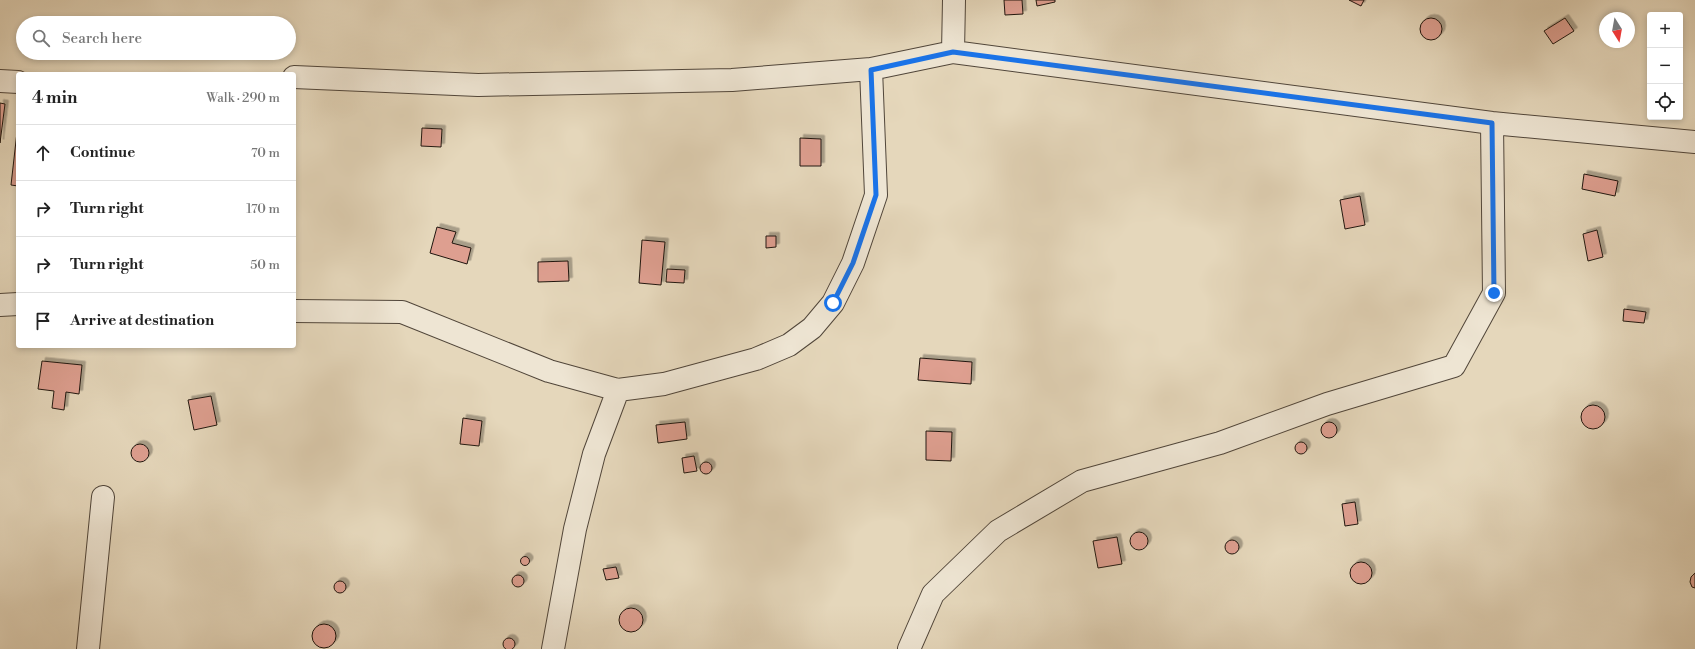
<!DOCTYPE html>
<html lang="en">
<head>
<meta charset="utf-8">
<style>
  :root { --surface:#fff; --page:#f2f2f2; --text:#222; --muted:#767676; --line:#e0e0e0 }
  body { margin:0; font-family:"Libre Bodoni",serif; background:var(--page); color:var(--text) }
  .controls { position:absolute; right:12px; top:12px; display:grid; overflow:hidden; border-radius:4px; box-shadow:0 2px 6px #0003 }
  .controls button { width:36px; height:36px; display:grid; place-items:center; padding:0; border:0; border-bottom:1px solid var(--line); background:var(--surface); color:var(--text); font:20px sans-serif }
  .compass { position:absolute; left:1599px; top:12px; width:36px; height:36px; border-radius:50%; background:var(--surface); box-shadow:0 2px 6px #0003; rotate:169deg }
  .stop { position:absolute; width:12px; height:12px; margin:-9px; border:3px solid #1a73e8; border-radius:50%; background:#fff }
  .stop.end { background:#1a73e8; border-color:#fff; box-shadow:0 1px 4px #0008 }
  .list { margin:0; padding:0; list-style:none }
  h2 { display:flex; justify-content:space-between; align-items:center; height:52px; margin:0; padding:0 16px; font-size:17px }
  h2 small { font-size:13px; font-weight:400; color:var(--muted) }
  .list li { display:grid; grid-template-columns:26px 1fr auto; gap:12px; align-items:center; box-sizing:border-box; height:56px; padding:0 16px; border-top:1px solid var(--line) }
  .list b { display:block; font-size:15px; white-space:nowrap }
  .list em { font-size:13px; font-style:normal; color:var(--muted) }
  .icon { flex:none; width:22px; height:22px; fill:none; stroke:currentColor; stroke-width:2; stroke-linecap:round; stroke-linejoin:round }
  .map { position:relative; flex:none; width:1695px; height:649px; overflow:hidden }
  .search { position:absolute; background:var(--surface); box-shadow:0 2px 6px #0003; left:16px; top:16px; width:280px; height:44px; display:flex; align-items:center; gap:10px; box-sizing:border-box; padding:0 14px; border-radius:22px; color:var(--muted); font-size:15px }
  .panel { position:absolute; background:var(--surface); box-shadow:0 2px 6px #0003; left:16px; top:72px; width:280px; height:276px; border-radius:4px }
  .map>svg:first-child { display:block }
  .building { fill:#de9f90; stroke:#20160f; filter:url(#shadow) }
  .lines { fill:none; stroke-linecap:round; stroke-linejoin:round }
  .minor-casing { stroke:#51463a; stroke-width:24 }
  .minor { stroke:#eee5d3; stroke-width:22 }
  .route { stroke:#1a73e8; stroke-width:5 }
</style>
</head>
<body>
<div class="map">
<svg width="1695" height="649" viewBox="0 0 1695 649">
  <defs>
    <filter id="shadow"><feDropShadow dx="3.5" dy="-3.5" stdDeviation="0" flood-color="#0004"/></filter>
  </defs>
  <rect width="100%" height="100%" fill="#e5d7bb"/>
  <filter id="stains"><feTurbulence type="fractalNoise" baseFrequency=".005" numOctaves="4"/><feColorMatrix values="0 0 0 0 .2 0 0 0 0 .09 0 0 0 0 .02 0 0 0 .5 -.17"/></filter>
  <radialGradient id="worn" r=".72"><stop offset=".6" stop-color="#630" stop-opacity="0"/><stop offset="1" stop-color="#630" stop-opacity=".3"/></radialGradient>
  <path class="building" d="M1004 0H1022L1023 14 1005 15Z
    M1036 0H1055V2L1037 6Z
    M1349 0H1364L1361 6Z
    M1565 18 1574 31 1553 44 1544 31Z
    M1420 29a11 11 0 1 1 22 0a11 11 0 1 1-22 0Z
    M0 103 5 104 0 143Z
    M422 128 442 129 441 147 421 146Z
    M17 132H18V186L11 185Z
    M800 138 821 139V166H800Z
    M1584 174 1618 181 1615 196 1582 189Z
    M1360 196 1365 225 1345 229 1340 200Z
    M437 227 456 232 452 243 471 248 467 264 430 253Z
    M1597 230 1603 257 1588 261 1583 234Z
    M766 236H776V247L766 248Z
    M642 240 665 242 661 285 639 283Z
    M568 261 569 281 538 282V262Z
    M667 269 685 270 684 283 666 282Z
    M1624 309 1646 312 1644 323 1623 321Z
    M920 358 972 362 971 384 918 380Z
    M42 361 82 365 79 394 66 392 64 410 52 408 54 391 38 389Z
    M211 396 217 425 194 430 188 400Z
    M1581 417a12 12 0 1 1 24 0a12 12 0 1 1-24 0Z
    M463 418 482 421 479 446 460 444Z
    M1321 430a8 8 0 1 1 16 0a8 8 0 1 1-16 0Z
    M685 422 687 439 658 443 656 425Z
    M926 431 952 432 951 461 926 460Z
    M1295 448a6 6 0 1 1 12 0a6 6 0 1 1-12 0Z
    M131 453a9 9 0 1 1 18 0a9 9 0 1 1-18 0Z
    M694 456 697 471 684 473 682 458Z
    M700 468a6 6 0 1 1 12 0a6 6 0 1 1-12 0Z
    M1355 502 1358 524 1345 526 1342 504Z
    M1130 541a9 9 0 1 1 18 0a9 9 0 1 1-18 0Z
    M1117 537 1122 564 1098 568 1093 541Z
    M1225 547a7 7 0 1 1 14 0a7 7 0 1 1-14 0Z
    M520.5 561a4.5 4.5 0 1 1 9 0a4.5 4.5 0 1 1-9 0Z
    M1350 573a11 11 0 1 1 22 0a11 11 0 1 1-22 0Z
    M616 567 619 578 606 580 603 569Z
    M1695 573V588L1692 587 1690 582 1691 577Z
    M512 581a6 6 0 1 1 12 0a6 6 0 1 1-12 0Z
    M334 587a6 6 0 1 1 12 0a6 6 0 1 1-12 0Z
    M619 620a12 12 0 1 1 24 0a12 12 0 1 1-24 0Z
    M312 636a12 12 0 1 1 24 0a12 12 0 1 1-24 0Z
    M503 644a6 6 0 1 1 12 0a6 6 0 1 1-12 0Z"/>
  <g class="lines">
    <defs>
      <path id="minor" d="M953 52 954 0
        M294 77 478 85 732 80 871 69 953 52 1492 123 1695 142
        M0 81 18 82
        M0 305 18 304
        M294 311 402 312 549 371 618 390 664 384 756 359 789 345 812 328 833 303 853 263 876 195 871 69
        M88 649 103 497
        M553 649 575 529 594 454 618 390
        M909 649 933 594 998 531 1082 481 1220 443 1327 404 1454 366 1494 293 1492 123"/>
    </defs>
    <use href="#minor" class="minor-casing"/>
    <use href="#minor" class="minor"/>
  </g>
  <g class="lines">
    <path class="route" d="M833 303 853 263 876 195 871 70 953 52 1492 123 1494 293"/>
  </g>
  <rect width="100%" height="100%" filter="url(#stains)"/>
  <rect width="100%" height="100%" fill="url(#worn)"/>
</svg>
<div class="controls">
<button>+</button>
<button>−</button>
<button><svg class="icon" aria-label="locate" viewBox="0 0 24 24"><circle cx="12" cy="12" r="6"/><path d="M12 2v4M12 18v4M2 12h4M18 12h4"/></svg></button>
</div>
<svg class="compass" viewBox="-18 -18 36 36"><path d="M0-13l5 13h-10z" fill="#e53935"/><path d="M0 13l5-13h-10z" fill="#767676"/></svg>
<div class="stop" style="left:833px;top:303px"></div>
<div class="stop end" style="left:1494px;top:293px"></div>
<div class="search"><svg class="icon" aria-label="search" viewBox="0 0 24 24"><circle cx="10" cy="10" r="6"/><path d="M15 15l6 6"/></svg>Search here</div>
<section class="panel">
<h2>4 min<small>Walk · 290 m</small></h2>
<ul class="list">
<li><svg class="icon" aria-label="ahead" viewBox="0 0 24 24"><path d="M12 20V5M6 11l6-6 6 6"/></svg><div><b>Continue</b></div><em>70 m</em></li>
<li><svg class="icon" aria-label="right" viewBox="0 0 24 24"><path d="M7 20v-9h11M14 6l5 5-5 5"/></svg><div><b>Turn right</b></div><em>170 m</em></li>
<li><svg class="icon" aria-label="right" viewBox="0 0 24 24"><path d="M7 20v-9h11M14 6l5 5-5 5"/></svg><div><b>Turn right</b></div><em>50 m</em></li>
<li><svg class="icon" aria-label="arrive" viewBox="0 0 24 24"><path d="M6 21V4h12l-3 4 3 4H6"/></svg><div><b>Arrive at destination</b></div></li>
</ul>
</section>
</div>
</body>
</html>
